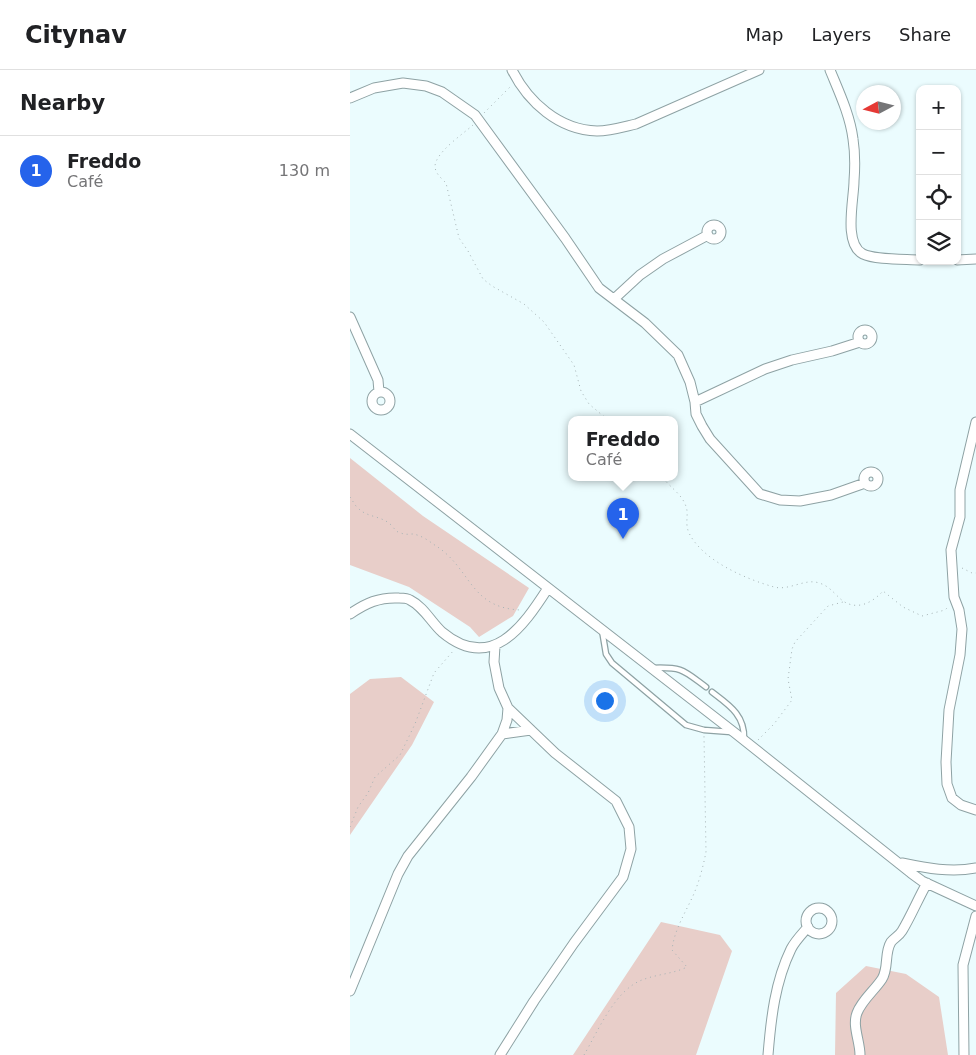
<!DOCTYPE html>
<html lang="en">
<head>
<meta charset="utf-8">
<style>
  :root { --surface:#fff; --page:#f2f2f2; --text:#202124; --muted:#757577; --line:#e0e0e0; --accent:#2563eb }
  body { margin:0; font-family:"DejaVu Sans",sans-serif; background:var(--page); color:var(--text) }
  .controls { position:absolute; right:15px; top:15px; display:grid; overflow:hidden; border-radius:10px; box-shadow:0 1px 4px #0004 }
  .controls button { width:45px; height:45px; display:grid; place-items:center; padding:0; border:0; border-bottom:1px solid var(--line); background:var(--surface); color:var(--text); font:25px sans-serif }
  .compass { position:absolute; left:506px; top:15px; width:45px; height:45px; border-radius:50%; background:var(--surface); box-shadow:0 1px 4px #0004; rotate:263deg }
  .you { position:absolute; left:254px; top:630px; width:18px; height:18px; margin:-12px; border:4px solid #fff; border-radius:50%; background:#1a73e8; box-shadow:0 0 0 8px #1a73e833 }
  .badge { display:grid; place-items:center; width:32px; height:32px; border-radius:50%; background:var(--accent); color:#fff; font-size:16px; font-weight:700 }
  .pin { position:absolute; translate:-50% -41px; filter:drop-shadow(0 1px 2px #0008) }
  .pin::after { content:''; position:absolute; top:26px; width:18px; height:15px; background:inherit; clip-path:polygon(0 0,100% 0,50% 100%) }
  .popup { position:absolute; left:218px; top:346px; width:110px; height:65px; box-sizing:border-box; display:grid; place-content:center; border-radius:10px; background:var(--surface); filter:drop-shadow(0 1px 4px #0005); font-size:16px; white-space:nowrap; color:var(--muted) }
  .popup b { font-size:19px; color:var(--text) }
  .popup::after { content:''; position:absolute; left:50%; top:100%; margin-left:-10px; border:10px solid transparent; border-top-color:var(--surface) }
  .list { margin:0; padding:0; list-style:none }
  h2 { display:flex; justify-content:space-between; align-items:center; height:65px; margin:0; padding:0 20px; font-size:21px }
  h2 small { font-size:16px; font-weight:400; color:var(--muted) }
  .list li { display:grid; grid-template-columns:32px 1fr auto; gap:15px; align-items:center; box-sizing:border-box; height:70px; padding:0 20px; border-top:1px solid var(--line) }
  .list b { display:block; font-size:19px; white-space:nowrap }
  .list p { margin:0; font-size:16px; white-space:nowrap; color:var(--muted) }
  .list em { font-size:16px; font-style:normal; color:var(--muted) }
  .icon { flex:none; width:28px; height:28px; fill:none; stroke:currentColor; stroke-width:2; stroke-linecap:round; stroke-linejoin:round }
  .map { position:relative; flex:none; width:626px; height:985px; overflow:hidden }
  header { display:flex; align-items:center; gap:30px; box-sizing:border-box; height:70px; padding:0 25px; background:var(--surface); border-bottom:1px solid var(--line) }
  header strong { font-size:24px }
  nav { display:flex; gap:28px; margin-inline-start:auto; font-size:18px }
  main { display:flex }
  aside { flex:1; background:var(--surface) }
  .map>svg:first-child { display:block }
  .green { fill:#e8cec9 }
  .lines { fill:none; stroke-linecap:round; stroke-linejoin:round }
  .service-casing { stroke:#8ea2a4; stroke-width:7 }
  .minor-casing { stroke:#8ea2a4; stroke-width:11 }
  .path { stroke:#a5b2b4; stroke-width:1; stroke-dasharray:1 4; stroke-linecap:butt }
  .service { stroke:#fff; stroke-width:4.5 }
  .minor { stroke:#fff; stroke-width:9 }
</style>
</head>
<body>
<header>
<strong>Citynav</strong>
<nav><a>Map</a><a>Layers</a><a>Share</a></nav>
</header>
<main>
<aside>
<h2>Nearby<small></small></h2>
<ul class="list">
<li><span class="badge">1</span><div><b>Freddo</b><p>Café</p></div><em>130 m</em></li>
</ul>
</aside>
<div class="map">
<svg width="626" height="985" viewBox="0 0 626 985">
  <rect width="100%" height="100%" fill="#ebfcfe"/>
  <path class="green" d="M0 388 73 446 179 518 163 546 129 567 120 557 59 517 0 495Z
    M51 607 84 632 62 675 0 765V624L20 609Z
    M311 852 370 865 382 881 346 985H223Z
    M516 896 556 904 589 927 598 985H485L486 923Z"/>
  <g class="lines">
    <defs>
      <path id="service" d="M252 560 256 584 262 593 336 655 354 660 381 662
        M303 598C333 597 333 600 356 617
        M362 622C379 635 395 645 394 669"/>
      <path id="minor" d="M162 0C178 32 209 60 247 61 260 61 273 57 286 54L409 0
        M480 0C489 22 500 45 503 69 505 82 505 98 504 111 504 129 493 174 513 184 525 190 555 189 570 190
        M0 28 24 18 53 13 76 16 92 22 125 45 215 168 249 218 295 253 328 285 340 312 345 332 346 344 352 356 360 369 410 424 430 430 450 431 481 425 515 413
        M357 162a7 7 0 1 1 14 0a7 7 0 1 1-14 0Z
        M607 190 626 189
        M264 229 290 205 313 189 358 165
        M0 247 28 310 29 322
        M508 267a7 7 0 1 1 14 0a7 7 0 1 1-14 0Z
        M22 331a9 9 0 1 1 18 0a9 9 0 1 1-18 0Z
        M345 332 415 299 442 290 482 281 510 272
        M626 352 610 420V447L601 480 604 527 609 540 612 559 610 585 599 640 596 692 597 714 602 728 611 735 626 740
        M0 364 385 663 561 803 572 811 626 836
        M514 409a7 7 0 1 1 14 0a7 7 0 1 1-14 0Z
        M0 544C16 533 29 527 49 528 53 528 57 528 60 530 74 537 81 552 92 562 141 603 173 557 198 518
        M145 576 144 592 149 618 158 638 205 683 266 731 279 757 281 779 273 807 224 873 184 931 150 985
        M152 664 181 660
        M552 793C576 798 601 803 626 798
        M456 851a13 13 0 1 1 26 0a13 13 0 1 1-26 0Z
        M0 921 48 804 58 786 121 707 152 664 157 650 158 638
        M418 985C421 948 425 912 441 879 445 871 452 864 458 857
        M510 985C510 971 502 956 507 943 512 930 524 921 532 909 539 898 534 883 541 872 544 868 549 866 552 861 561 846 568 829 577 813
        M614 985 613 895 626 846"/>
    </defs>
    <use href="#service" class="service-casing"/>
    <use href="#minor" class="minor-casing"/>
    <path class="path" d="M134 43 161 16
      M123 55C113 64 86 82 85 96 85 103 91 108 96 113L109 168 118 181 133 209 142 216 174 234 194 252 224 295 231 321 239 334 258 350
      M313 408C320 417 331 424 335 434 340 444 334 452 339 463 353 491 396 509 424 517 439 521 455 508 469 513 480 516 485 525 493 531 508 541 523 532 533 521L553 537 572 546 595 540 598 537
      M0 427C3 431 5 436 9 439 17 447 31 446 40 454 44 457 45 462 51 463 55 465 59 464 63 464 70 465 78 470 83 474 122 497 118 538 171 540
      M612 498 622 503H626
      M408 670 424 654 442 630 438 609 442 579 445 572 478 536 493 532
      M0 757 8 737 18 723 25 707 50 685 65 654 84 603 104 580
      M234 985C248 961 265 920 292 910 307 904 323 904 337 897L322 880C324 861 334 845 342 828 349 813 353 797 356 782L354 666"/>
    <use href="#service" class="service"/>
    <use href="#minor" class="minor"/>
  </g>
</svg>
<div class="controls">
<button>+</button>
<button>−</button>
<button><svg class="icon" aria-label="locate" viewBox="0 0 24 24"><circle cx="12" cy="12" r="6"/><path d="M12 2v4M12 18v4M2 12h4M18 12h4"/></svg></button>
<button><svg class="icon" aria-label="layers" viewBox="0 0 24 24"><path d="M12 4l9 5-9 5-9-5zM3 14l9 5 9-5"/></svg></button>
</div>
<svg class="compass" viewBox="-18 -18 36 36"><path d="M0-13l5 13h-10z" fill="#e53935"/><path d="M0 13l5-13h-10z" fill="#757577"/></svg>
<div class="you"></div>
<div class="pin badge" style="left:273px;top:469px">1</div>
<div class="popup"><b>Freddo</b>Café</div>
</div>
</main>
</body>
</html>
